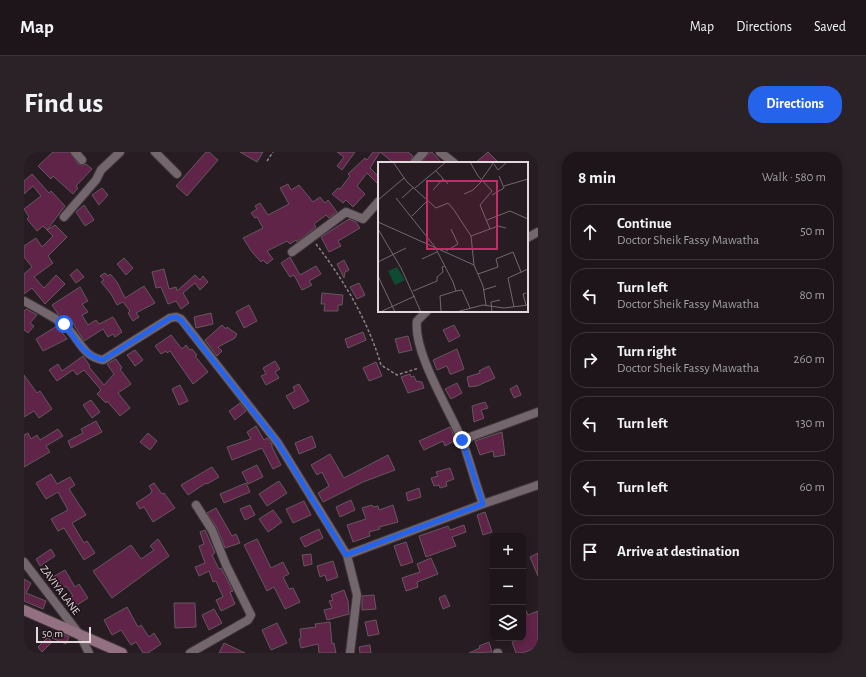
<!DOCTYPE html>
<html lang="en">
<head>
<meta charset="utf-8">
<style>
  :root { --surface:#1d151a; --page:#2a2227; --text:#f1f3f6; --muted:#a09fa2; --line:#3b3439; --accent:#2563eb }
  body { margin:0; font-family:"Alegreya Sans",sans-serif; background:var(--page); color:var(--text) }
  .controls { position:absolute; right:12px; bottom:12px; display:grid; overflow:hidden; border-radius:8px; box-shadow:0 2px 10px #0003 }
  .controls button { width:36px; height:36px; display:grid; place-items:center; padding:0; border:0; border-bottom:1px solid var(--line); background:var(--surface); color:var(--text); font:20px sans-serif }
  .scale { position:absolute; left:12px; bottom:10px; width:55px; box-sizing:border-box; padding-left:4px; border:2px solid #e2d9dd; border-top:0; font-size:11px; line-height:14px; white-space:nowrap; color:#e2d9dd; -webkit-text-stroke:3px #1d1318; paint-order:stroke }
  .stop { position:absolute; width:12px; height:12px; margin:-9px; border:3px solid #2563eb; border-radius:50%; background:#fff }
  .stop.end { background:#2563eb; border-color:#fff; box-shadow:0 1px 4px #0008 }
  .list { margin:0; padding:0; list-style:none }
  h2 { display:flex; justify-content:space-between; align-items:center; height:52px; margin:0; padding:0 16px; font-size:17px }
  h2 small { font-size:13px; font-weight:400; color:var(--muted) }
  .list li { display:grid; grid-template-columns:26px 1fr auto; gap:12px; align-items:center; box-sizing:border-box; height:56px; margin:0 8px 8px; padding:0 8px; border:1px solid var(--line); border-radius:16px }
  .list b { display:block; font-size:15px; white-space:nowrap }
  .list p { margin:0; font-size:13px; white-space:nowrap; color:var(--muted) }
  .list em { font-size:13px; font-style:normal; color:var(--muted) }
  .icon { flex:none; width:22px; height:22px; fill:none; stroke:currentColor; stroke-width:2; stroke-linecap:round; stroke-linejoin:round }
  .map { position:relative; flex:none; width:514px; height:501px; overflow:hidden; border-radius:16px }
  header { display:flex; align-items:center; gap:24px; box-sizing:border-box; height:56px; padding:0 20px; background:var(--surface); border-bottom:1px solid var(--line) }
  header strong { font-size:19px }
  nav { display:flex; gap:22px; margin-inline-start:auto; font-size:14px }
  .intro { display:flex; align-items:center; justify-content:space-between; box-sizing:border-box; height:96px; padding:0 24px }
  h1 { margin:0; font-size:28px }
  .button { padding:10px 18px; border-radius:16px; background:var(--accent); color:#fff; font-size:14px; font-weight:700 }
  main { display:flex; gap:24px; padding:0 24px }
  aside { flex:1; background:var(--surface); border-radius:16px; box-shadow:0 2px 10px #0003 }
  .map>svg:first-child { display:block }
  .building { fill:#602448; stroke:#65575e }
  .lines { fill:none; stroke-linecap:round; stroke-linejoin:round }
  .street-casing { stroke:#42393d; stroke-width:10 }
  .secondary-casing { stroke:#42393d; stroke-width:12 }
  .path { stroke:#8b8186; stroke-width:1.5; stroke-dasharray:3 2; stroke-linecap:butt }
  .street { stroke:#74666d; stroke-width:8 }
  .secondary { stroke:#947083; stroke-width:10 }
  .route { stroke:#2563eb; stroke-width:5 }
  .labels { text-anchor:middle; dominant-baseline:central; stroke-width:3; stroke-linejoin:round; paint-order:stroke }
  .street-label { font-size:11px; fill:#e2d9dd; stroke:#1d1318 }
  .inset-road { fill:none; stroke:#72686d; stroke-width:1 }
  .view { fill:#c52b68; fill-opacity:0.15; stroke:#c52b68; stroke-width:2 }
  .inset-edge { fill:none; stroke:#e2d9dd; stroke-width:2 }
</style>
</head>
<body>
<header>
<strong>Map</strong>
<nav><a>Map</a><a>Directions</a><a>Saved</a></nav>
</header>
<div class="intro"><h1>Find us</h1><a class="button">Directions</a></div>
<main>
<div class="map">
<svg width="514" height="501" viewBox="0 0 514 501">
  <rect width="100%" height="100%" fill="#271c22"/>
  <path class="building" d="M29 0H46L54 12 59 13 62 12 68 17 52 34 54 36 49 42 29 24 27 27 14 14Z
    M182 0H185L194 8 163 44 152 34Z
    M216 0H239L233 10Z
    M313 0H331L318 18 313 14 320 5Z
    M349 0H356L346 16 355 25V33L343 21 333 34 341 42 329 55 322 48 319 51 308 42 314 36 316 37 326 24 324 22 341 6 343 8Z
    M356 0H384L389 4 385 11H370Z
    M408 0 418 11H397L405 1Z
    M464 0 473 9 470 11H451Z
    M8 22 25 41 27 39 41 54 23 78 19 74 13 79 3 67 5 65 0 57 17 44 9 34 0 42V29Z
    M264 32 267 38 275 33 289 50 296 45 301 51 304 48 313 60 305 66 302 63 290 72 292 75 273 90 272 88 266 92 263 89 243 99 249 107 243 112 239 108 237 110 228 100 219 86 239 76 233 65 231 66 227 61 233 57 231 54 236 51 244 63 265 52 256 36Z
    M78 36 84 43 75 53 68 43Z
    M60 53 70 68 61 74 52 60Z
    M325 67 332 70 336 76 314 89 317 94 305 100 297 85Z
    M31 73 43 85 24 104 29 111 10 125 20 136 32 123 41 132 21 152 8 136 0 142V122L8 115 0 105V94L12 86 18 95 29 84 23 78Z
    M266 105 276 123 292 114 297 122 285 129 288 133 278 138 270 123 266 125 257 111Z
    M100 106 109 116 102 123 93 112Z
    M320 108 325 118 321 120 320 126 313 112Z
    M53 117 60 125 52 131 46 123Z
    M140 117 145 137 152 135 153 139 171 123 176 128 179 124 184 130 176 138 171 131 159 141 165 151 157 157 152 149 144 152 137 135 132 136 128 120Z
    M81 121 84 124 86 122 93 130 101 146 120 134 131 151 112 161 115 165 109 169 104 161 106 159 99 150 93 153 87 142 77 130 80 128 76 124Z
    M335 131 341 143 333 147 326 135Z
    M56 135 64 149 58 152 64 160 58 163 64 173 72 168 75 172 89 165 98 180 91 185 89 182 84 185 79 177 60 189 47 168 45 170 34 162 28 153Z
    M298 141 319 143 318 153H314V159H300L301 152H297Z
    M225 153 233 169 220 176 212 160Z
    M2 157 13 163 6 171 10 174 4 181 0 178V159Z
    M187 161 189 172 172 176 170 165Z
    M198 173 202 177 203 175 213 182 211 186 194 195 198 199 193 204 181 188Z
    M430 173 436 184 425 190 419 178Z
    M33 174 43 187 19 199 12 187Z
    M339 180 342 188 324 196 321 187Z
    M147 183 158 197 162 193 166 198 168 197 173 203 171 204 184 220 169 232 146 199 143 201 142 199 137 202 131 194Z
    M384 184 388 198 375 201 371 187Z
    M433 197 440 217 428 222H426L423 214 413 218 409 208Z
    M111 198 119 208 111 214 103 203Z
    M59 204 66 214 65 215 80 233 90 222 83 212 92 207 98 216 96 217 107 232 94 241 106 256 96 264 83 249 82 251 73 242 77 238 60 218 53 223 49 218 33 229 25 218 34 212 38 219Z
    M251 209 256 217 251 220 255 226 242 233 237 224 242 222 239 216Z
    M352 210 358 224 345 229 339 216Z
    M465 214 471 226 453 234 445 235 443 225 456 221 455 219Z
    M386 222 387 225 390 224 392 229 398 230 400 236 384 241 377 225Z
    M0 223 13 241 16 239 28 257 15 266 10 259 0 265Z
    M433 231 438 241 427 247 421 237Z
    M275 232 285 249 270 257 262 244 271 239 269 235Z
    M156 233 164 249 155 253 148 237Z
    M493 233 497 243 490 246 486 237Z
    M67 248 76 260 68 266 59 253Z
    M461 250 464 256 457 258 460 266 450 270 448 254Z
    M216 251 222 259 211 268 205 259Z
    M72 269 78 280 47 296 44 289 59 281 57 277Z
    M232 274 240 288 243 286 248 292V295L257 313 249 317 238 296 208 308 203 295 227 287 223 280Z
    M426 275 432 288 421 294 419 289 400 298 395 289Z
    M34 277 39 284 22 294 26 300 0 315V283L4 281 7 287 13 283 16 288Z
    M478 280 481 303 470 305 469 299 456 303 451 289Z
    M124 281 133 289 126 298 116 290Z
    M288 284 292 295 275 302 271 291Z
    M306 302 320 326 364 303 371 318 339 330 299 350 294 341 305 334 298 320 293 323 287 313Z
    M233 313 239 325 224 332 218 320Z
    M188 315 195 325 183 332 182 331 164 343 157 333Z
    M426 316 430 327 422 330 423 334 416 336 415 333 410 334 407 326 414 324 412 320Z
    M27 322 33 332 46 325 51 333 45 337 62 363 48 371 60 391 63 389 71 401 60 408 40 376 34 379 27 367 44 358 34 340 22 347 12 331Z
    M255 329 263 341 243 354 235 342Z
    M130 331 138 342 140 341 151 356 129 370 120 355 116 357 112 351 126 342 128 339 125 334Z
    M222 331 226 340 200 351 196 342Z
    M395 336 397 345 384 349 382 341Z
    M327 348 331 358 316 365 312 355Z
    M280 349 287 363 269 371 262 357Z
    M226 353 231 363 221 368 216 357Z
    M348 353 349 355 354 354 355 358 369 353 374 370 355 375 356 377 345 380 346 384 329 390 323 373 342 367 338 356Z
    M192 356 208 384 212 382 216 391 201 396 193 376 183 361Z
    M249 358 258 370 244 380 235 367Z
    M461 360 468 380 459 383 453 363Z
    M440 373 442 380 428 385 432 394 402 405 395 384 424 374 426 378Z
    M295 377 299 386 281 395 276 386Z
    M181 378 191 401 188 403 195 417 197 416 209 439 206 440 211 452 197 459 192 448 199 445 192 429 189 430 185 419 175 424 171 415 181 411 175 394 180 392 176 380Z
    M134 387 145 404 88 446 69 419 107 393 117 407 130 398 126 394Z
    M233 387 247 416 259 410 265 422 259 425 265 437 269 436 276 450 261 457 250 435 243 439 220 393Z
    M382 390 389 410 377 414 370 394Z
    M27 397 31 404 16 414 12 407Z
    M514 401V424L506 405Z
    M287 402 288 412 280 414 278 403Z
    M407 406 414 422 393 430 394 435 382 439 378 426 396 420 393 412Z
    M309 409 314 425 303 429 301 423 296 425 293 414Z
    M41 418 51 435 55 432 64 446 50 455 44 447 49 444 42 434 35 439 27 426Z
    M0 427 7 431 2 441 22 449 19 457 0 449Z
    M320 438 324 449 325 462 303 468 300 458 308 456 305 449 309 448 307 443Z
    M350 443 352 457 338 458V444Z
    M421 443 426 454 419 457 415 446Z
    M150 451H171L172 475 151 476Z
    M499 452 504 463 514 459V495L499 501H492L488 490 499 486Z
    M103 455 114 475 117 473 125 485 130 481 137 492 124 501H119L112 490 107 493 97 478 88 483 80 468Z
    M190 457 198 471 185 478 178 463Z
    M352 468 355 482 344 484 341 470Z
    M306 470 308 492 310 491 312 501H295L294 492 277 496 275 487H277L276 477 292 475 291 472Z
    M253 471 263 491 247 498 238 478Z
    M31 479 45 485 42 492 28 486Z
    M24 485 28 490 18 500 14 495Z
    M465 490 468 500 445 501 456 496 455 494Z
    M200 491 221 501H195Z
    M346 493 347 501H336L335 495Z"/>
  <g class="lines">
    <defs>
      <path id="street" d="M51 0 58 8
        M131 0 153 22
        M416 0 430 11
        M390 11 400 0
        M40 65 72 28 77 18 96 0
        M503 86 514 80
        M268 100 322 60 339 67 355 49
        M0 149C13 156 26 163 38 171 54 182 57 205 79 208L146 166 152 165 157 167 254 291 323 403 333 443 326 501
        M438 288 514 260
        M459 352 514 333
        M323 403 459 352C451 331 446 309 438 288 425 257 389 200 393 169L403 159
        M0 410 56 483 65 501
        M166 501 224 468 227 463 202 413 188 378 172 353
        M473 501H474"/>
      <path id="secondary" d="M0 458 98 501"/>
    </defs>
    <use href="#street" class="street-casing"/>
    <use href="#secondary" class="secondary-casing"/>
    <path class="path" d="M243 9 249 0
      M292 92C320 128 344 169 357 213L373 223 395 216"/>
    <use href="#street" class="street"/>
    <use href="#secondary" class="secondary"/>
  </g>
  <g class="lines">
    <path class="route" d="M40 172C51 186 60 205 79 208L146 166 152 165 157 168 254 291 322 403 459 352 438 288"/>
  </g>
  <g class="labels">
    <g class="street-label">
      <text transform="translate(36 438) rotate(53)">ZAVIYA LANE</text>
    </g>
  </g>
  <g transform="translate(354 10)">
    <rect width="150" height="150" fill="#271c22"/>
    <path d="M19 105 27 118 17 123 10 109Z" fill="#0f4a32"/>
    <path class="inset-road" d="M15 0 29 20 58 46 70 41 76 48 93 74 96 103M92 0 100 14 114 29 102 43 112 67 93 74M116 2 120 8 129 0M58 9 70 22M104 17 116 0M126 24 150 17M37 26 68 0M55 28 65 17M86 32 95 28 105 18M114 33 126 26 121 14M18 36 57 85 75 120 78 129 62 134 63 150M24 36 36 25M0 38 26 16M34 54 49 39M109 58 132 49 150 57M0 60 96 103 105 124 108 143M0 67 23 106 43 150M112 67 120 64 128 66M68 89 80 82 73 67M44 97 59 90M0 100 28 86M100 112 120 105 118 97 135 90 143 110M0 114 17 150M105 128 118 124M35 129 59 119V115L65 110 64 105 67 104M78 129 84 128 92 146M148 131 145 132 148 143M136 145 130 116 150 107M2 150 37 134M78 150 105 143 126 146 150 143M114 150 113 140 122 138"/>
    <path class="view" d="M49 19H119V87H49Z"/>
    <rect width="150" height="150" class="inset-edge"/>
  </g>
</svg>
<div class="controls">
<button>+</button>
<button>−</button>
<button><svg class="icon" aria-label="layers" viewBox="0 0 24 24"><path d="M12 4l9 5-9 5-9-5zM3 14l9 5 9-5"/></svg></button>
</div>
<div class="scale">50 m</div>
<div class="stop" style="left:40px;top:172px"></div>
<div class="stop end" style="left:438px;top:288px"></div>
</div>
<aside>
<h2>8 min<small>Walk · 580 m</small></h2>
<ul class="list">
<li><svg class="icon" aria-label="ahead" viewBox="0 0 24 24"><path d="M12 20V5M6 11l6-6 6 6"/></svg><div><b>Continue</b><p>Doctor Sheik Fassy Mawatha</p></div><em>50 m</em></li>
<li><svg class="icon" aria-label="left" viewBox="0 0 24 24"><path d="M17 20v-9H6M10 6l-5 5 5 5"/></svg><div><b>Turn left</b><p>Doctor Sheik Fassy Mawatha</p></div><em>80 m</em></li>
<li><svg class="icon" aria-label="right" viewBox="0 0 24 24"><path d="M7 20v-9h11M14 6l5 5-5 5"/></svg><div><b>Turn right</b><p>Doctor Sheik Fassy Mawatha</p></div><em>260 m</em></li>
<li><svg class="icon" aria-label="left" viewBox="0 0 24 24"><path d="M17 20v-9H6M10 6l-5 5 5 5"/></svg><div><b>Turn left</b></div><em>130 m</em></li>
<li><svg class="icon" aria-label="left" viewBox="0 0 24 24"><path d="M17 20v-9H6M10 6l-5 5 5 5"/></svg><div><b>Turn left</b></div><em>60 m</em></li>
<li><svg class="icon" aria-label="arrive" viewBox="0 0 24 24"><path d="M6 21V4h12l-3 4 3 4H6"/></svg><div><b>Arrive at destination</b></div></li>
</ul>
</aside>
</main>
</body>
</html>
